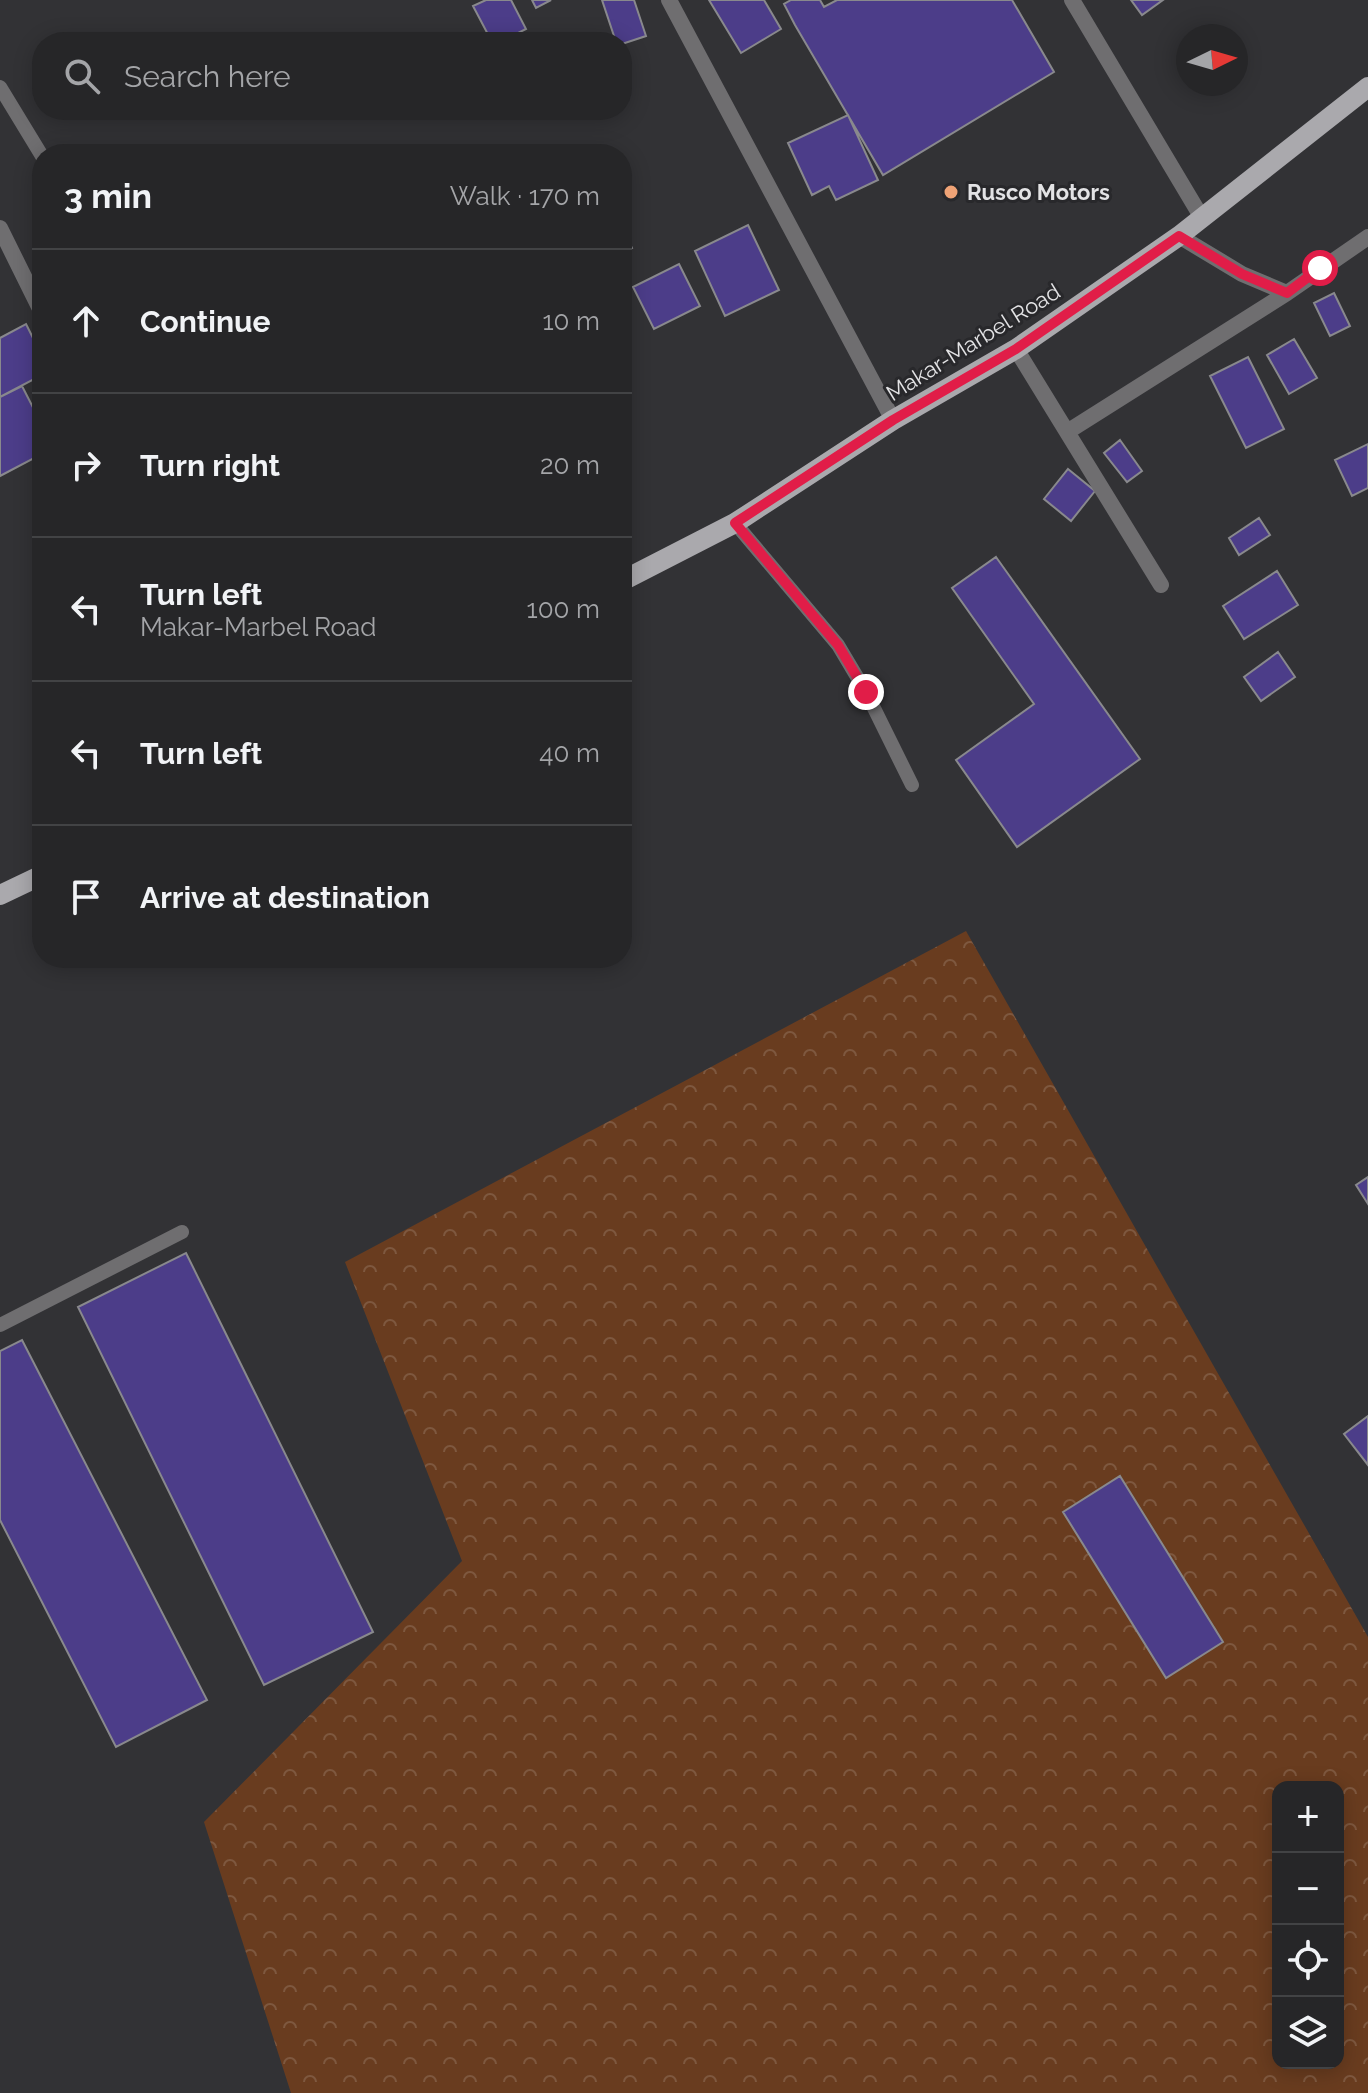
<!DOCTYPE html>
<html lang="en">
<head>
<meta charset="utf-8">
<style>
  :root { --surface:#262628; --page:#323234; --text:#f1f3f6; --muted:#a4a5a8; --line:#424345 }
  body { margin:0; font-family:Raleway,sans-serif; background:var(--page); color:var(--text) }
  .controls { position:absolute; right:24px; bottom:24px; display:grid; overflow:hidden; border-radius:16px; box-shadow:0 4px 20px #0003 }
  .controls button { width:72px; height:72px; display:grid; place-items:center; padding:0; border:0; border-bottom:2px solid var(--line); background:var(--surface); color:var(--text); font:40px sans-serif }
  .compass { position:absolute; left:1176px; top:24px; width:72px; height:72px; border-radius:50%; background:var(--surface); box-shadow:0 4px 20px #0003; rotate:85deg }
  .stop { position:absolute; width:24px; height:24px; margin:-18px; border:6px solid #e11d48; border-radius:50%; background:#fff }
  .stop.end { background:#e11d48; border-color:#fff; box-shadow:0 2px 8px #0008 }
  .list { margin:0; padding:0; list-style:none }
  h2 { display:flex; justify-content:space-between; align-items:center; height:104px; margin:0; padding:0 32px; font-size:34px }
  h2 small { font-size:26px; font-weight:400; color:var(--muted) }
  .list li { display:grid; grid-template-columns:52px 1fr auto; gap:24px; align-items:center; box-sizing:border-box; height:144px; padding:0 32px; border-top:2px solid var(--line) }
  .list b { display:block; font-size:30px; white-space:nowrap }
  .list p { margin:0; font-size:26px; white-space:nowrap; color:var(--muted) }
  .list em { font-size:26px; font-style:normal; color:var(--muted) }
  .icon { flex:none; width:44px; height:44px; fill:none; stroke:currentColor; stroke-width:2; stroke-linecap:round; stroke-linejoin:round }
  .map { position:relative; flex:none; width:1368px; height:2093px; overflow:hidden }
  .search { position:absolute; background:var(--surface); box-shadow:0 4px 20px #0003; left:32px; top:32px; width:600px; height:88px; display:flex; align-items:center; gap:20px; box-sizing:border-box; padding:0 28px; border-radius:32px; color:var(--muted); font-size:30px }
  .panel { position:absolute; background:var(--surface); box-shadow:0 4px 20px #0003; left:32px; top:144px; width:600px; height:824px; border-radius:32px }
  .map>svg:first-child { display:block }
  .forest { fill:url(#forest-crowns); fill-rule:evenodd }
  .building { fill:#4c3d89; stroke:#89898d; stroke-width:2 }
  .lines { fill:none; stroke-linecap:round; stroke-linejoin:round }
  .service { stroke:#6f6e70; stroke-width:14 }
  .minor { stroke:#6f6e70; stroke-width:16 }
  .primary { stroke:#aaa9ad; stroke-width:20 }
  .route { stroke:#e11d48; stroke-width:10 }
  .poi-dot { fill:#efa376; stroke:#28282b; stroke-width:3 }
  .labels { text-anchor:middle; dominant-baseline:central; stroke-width:6; stroke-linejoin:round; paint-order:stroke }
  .poi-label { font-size:22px; font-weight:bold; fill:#e3e3e5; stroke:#28282b; text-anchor:start }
  .street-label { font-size:22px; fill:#e3e3e5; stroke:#28282b }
</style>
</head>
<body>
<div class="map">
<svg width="1368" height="2093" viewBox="0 0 1368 2093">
  <defs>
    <pattern id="forest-crowns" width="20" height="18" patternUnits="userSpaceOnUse" patternTransform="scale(2)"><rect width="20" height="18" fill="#693c1f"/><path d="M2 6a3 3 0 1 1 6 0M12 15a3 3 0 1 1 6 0" fill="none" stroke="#7e583f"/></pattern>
  </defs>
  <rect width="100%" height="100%" fill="#323235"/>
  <path class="forest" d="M966 931 1368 1637V2093H291L204 1822 462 1561 345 1262ZM1278 1787H1338V2063H1278Z"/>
  <path class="building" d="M486 0H511L526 29 500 42H492L473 6Z
    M532 0H551L536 8Z
    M602 0H634L646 36 622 44 616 42Z
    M709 0H764L781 29 741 53Z
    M791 0H820L824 7 837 0H1012L1054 72 883 175 795 25 784 4Z
    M1131 0H1163L1142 15Z
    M848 115 878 180 836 200 829 186 812 195 788 143Z
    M748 225 779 290 725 316 695 251Z
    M622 228 632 248 622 253Z
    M679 264 700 306 654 329 633 287Z
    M1334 293 1350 326 1330 336 1314 303Z
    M26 324 42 356V375L0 397V338Z
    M1294 339 1317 378 1289 394 1267 355Z
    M1248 357 1284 429 1246 448 1210 376Z
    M22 386 42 425V454L0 476V397Z
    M1120 440 1142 471 1127 482 1104 453Z
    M1368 444V488L1352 496 1335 460Z
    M1068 469 1095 491 1071 521 1044 499Z
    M1259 518 1270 535 1239 555 1229 538Z
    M996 557 1140 759 1017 847 956 760 1034 704 952 588Z
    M1277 571 1298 605 1244 639 1223 606Z
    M1278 652 1295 677 1261 701 1244 677Z
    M1368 1177V1204L1356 1185Z
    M186 1253 373 1632 264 1685 78 1307Z
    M22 1340 207 1700 116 1747 0 1520V1351Z
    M1368 1416V1465L1344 1434Z
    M1120 1476 1223 1642 1166 1678 1063 1512Z"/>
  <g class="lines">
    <path class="service" d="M0 87 42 156
      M735 523 838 645 866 692 912 785
      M0 1325 182 1232"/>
    <path class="minor" d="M669 0 893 420
      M1072 0 1202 218
      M0 228 42 313
      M1179 236 1242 274 1287 293 1368 237
      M1016 349 1161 585
      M1067 432 1287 293"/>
    <path class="primary" d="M622 581 735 523 893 420 1016 349 1179 236 1368 87
      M0 895 42 875"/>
  </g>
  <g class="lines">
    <path class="route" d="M866 692 838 645 735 523 893 420 1016 349 1179 236 1242 274 1287 293 1320 268"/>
  </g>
  <circle class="poi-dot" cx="951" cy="192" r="8"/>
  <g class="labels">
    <g class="poi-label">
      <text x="967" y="192">Rusco Motors</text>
    </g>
    <g class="street-label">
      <text transform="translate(973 342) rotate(-32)">Makar-Marbel Road</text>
    </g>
  </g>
</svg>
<div class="controls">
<button>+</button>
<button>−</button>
<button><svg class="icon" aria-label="locate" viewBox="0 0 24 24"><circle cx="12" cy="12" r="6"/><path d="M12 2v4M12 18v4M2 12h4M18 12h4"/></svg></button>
<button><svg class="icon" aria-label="layers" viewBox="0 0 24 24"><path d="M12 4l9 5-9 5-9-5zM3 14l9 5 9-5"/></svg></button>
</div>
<svg class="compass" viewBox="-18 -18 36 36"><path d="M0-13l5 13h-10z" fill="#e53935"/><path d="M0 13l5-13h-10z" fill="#a4a5a8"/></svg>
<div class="stop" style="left:1320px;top:268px"></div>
<div class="stop end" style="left:866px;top:692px"></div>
<div class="search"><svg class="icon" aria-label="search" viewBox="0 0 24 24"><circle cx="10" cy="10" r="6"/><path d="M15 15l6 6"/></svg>Search here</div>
<section class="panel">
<h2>3 min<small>Walk · 170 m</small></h2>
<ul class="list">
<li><svg class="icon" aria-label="ahead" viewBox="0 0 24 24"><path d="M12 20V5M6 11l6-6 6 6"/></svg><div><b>Continue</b></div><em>10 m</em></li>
<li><svg class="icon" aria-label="right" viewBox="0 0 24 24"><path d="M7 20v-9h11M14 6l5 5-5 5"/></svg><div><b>Turn right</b></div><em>20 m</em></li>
<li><svg class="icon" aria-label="left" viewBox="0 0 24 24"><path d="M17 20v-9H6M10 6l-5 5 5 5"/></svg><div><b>Turn left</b><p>Makar-Marbel Road</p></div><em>100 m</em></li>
<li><svg class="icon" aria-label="left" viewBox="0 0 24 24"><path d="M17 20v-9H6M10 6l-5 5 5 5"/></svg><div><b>Turn left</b></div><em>40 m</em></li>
<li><svg class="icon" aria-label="arrive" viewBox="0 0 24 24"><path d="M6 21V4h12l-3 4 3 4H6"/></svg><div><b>Arrive at destination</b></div></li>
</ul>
</section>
</div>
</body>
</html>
